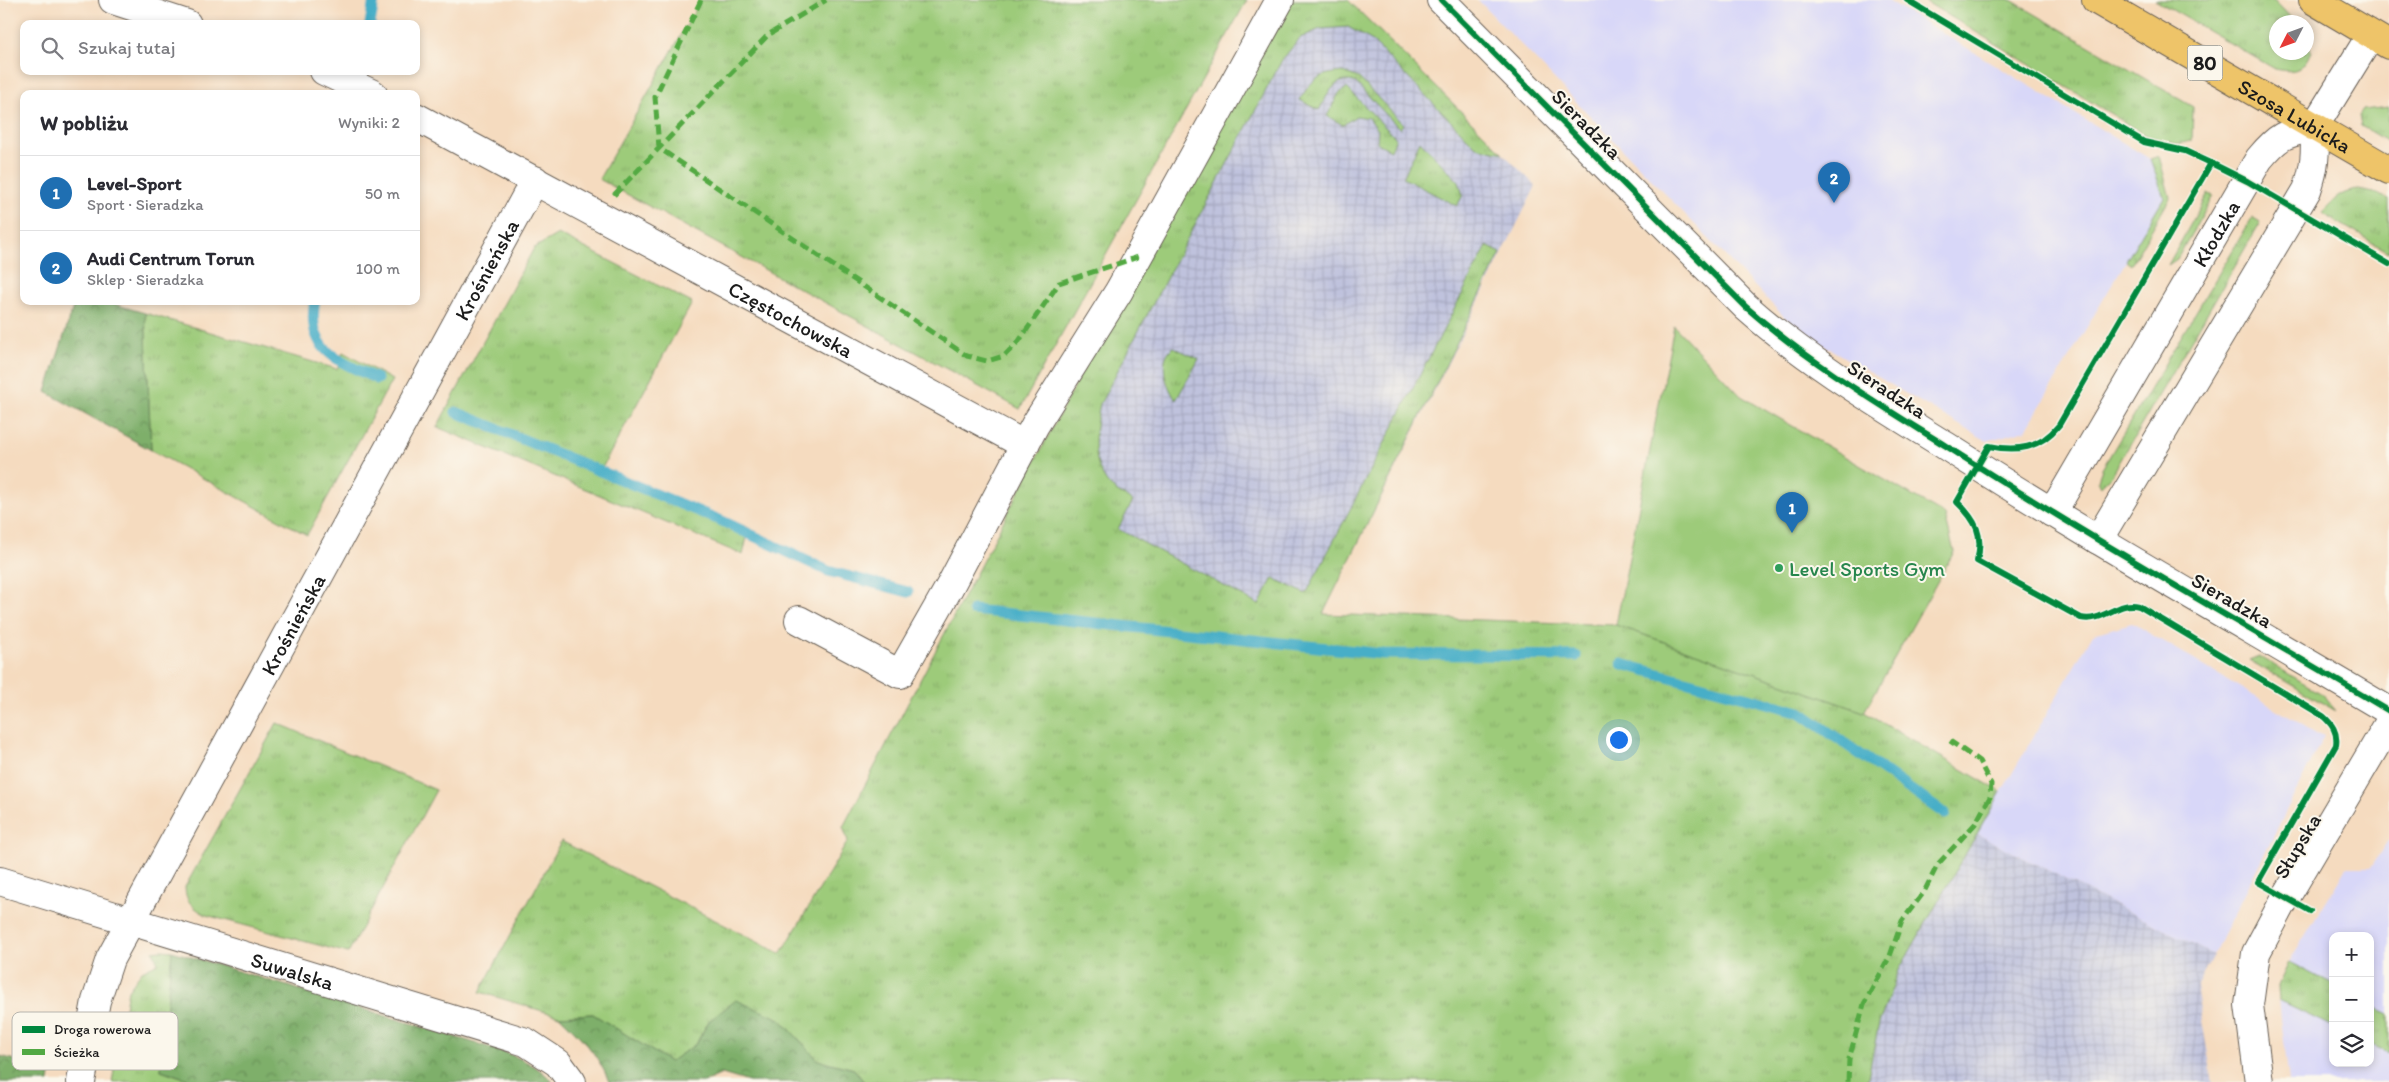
<!DOCTYPE html>
<html lang="pl">
<head>
<meta charset="utf-8">
<style>
  :root { --surface:#fff; --page:#f7f7f7; --text:#2b2b33; --muted:#7c7c81; --line:#e1e1e2; --accent:#1f6fb2 }
  body { margin:0; font-family:Itim,sans-serif; background:var(--page); color:var(--text) }
  .controls { position:absolute; right:15px; bottom:15px; display:grid; overflow:hidden; border-radius:10px; box-shadow:0 2px 8px #0003 }
  .controls button { width:45px; height:45px; display:grid; place-items:center; padding:0; border:0; border-bottom:1px solid var(--line); background:var(--surface); color:var(--text); font:25px sans-serif }
  .compass { position:absolute; left:2269px; top:15px; width:45px; height:45px; border-radius:50%; background:var(--surface); box-shadow:0 2px 8px #0003; rotate:228deg }
  .you { position:absolute; left:1618px; top:739px; width:18px; height:18px; margin:-12px; border:4px solid #fff; border-radius:50%; background:#1a73e8; box-shadow:0 0 0 8px #1a73e833 }
  .badge { display:grid; place-items:center; width:32px; height:32px; border-radius:50%; background:var(--accent); color:#fff; font-size:16px; font-weight:700 }
  .pin { position:absolute; translate:-50% -41px; filter:drop-shadow(0 1px 2px #0008) }
  .pin::after { content:''; position:absolute; top:26px; width:18px; height:15px; background:inherit; clip-path:polygon(0 0,100% 0,50% 100%) }
  .list { margin:0; padding:0; list-style:none }
  h2 { display:flex; justify-content:space-between; align-items:center; height:65px; margin:0; padding:0 20px; font-size:21px }
  h2 small { font-size:16px; font-weight:400; color:var(--muted) }
  .list li { display:grid; grid-template-columns:32px 1fr auto; gap:15px; align-items:center; box-sizing:border-box; height:75px; padding:0 20px; border-top:1px solid var(--line) }
  .list b { display:block; font-size:19px; white-space:nowrap }
  .list p { margin:0; font-size:16px; white-space:nowrap; color:var(--muted) }
  .list em { font-size:16px; font-style:normal; color:var(--muted) }
  .icon { flex:none; width:28px; height:28px; fill:none; stroke:currentColor; stroke-width:2; stroke-linecap:round; stroke-linejoin:round }
  .map { position:relative; flex:none; width:2389px; height:1082px; overflow:hidden }
  .search { position:absolute; background:var(--surface); box-shadow:0 2px 8px #0003; left:20px; top:20px; width:400px; height:55px; display:flex; align-items:center; gap:12px; box-sizing:border-box; padding:0 18px; border-radius:10px; color:var(--muted); font-size:19px }
  .panel { position:absolute; background:var(--surface); box-shadow:0 2px 8px #0003; left:20px; top:90px; width:400px; height:215px; border-radius:10px }
  .map>svg:first-child { display:block }
  .built { fill:#d8d7f8 }
  .industrial { fill:url(#industrial-grid) }
  .grass { fill:url(#grass-tufts); stroke:#5c744b }
  .forest { fill:url(#forest-crowns); stroke:#4d6643 }
  .pitch { fill:#9dcb7a; stroke:#5c744b }
  .lines { fill:none; stroke-linecap:round; stroke-linejoin:round }
  .stream { stroke:#47aec7; stroke-width:11 }
  .minor-casing { stroke:#685f55; stroke-width:30 }
  .major-casing { stroke:#685f55; stroke-width:30 }
  .minor { stroke:#fff; stroke-width:28 }
  .major { stroke:#eec469; stroke-width:28 }
  .quiet { stroke:#52a943; stroke-width:5; stroke-dasharray:10 5; stroke-linecap:butt }
  .cycleway-casing { stroke:#fbf7ec; stroke-width:9 }
  .cycleway { stroke:#00873e; stroke-width:6 }
  .leisure-dot { fill:#2e9e5b; stroke:#fbf7ec; stroke-width:2 }
  .labels { text-anchor:middle; dominant-baseline:central; stroke-width:4; stroke-linejoin:round; paint-order:stroke }
  .shield { fill:#fbf7ec; stroke:#5f5e5a; stroke-width:1 }
  .shield-label { font-size:20px; font-weight:bold; fill:#1c1c1c }
  .street-label { font-size:21px; fill:#1c1c1c; stroke:#fbf7ec }
  .leisure-label { font-size:21px; fill:#27864d; stroke:#fbf7ec; text-anchor:start }
  .key { fill:#fbf7ec; stroke:#b8b5ae; stroke-width:1 }
  .key-label { font-size:14px; fill:#1c1c1c }
</style>
</head>
<body>
<div class="map">
<svg width="2389" height="1082" viewBox="0 0 2389 1082">
  <defs>
    <pattern id="industrial-grid" width="8" height="8" patternUnits="userSpaceOnUse" patternTransform="scale(1.25)"><rect width="8" height="8" fill="#bfc2dd"/><path d="M0 4h8M4 0v8" fill="none" stroke="#a4a6bd"/></pattern>
    <pattern id="grass-tufts" width="24" height="20" patternUnits="userSpaceOnUse" patternTransform="scale(1.25)"><rect width="24" height="20" fill="#9dcb7a"/><path d="M3 7l-1-3M5 7V3M7 7l1-3M15 17l-1-3M17 17v-4M19 17l1-3" fill="none" stroke="#87ae69"/></pattern>
    <pattern id="forest-crowns" width="20" height="18" patternUnits="userSpaceOnUse" patternTransform="scale(1.25)"><rect width="20" height="18" fill="#7eaf6a"/><path d="M2 6a3 3 0 1 1 6 0M12 15a3 3 0 1 1 6 0" fill="none" stroke="#668e56"/></pattern>
  </defs>
  <rect width="100%" height="100%" fill="#fbf7ec"/>
  <filter id="ink" filterUnits="userSpaceOnUse"><feTurbulence type="fractalNoise" baseFrequency=".02" numOctaves="2"/><feDisplacementMap in="SourceGraphic" scale="10" xChannelSelector="R" yChannelSelector="G"/><feConvolveMatrix kernelMatrix="1 2 1 2 8 2 1 2 1" color-interpolation-filters="sRGB"/></filter>
  <filter id="wash" filterUnits="userSpaceOnUse"><feTurbulence type="fractalNoise" baseFrequency=".0096" numOctaves="4" result="noise"/><feDisplacementMap in="SourceGraphic" scale="20" xChannelSelector="R" yChannelSelector="G"/><feGaussianBlur stdDeviation="1.12" result="paint"/><feColorMatrix in="noise" values="0 0 0 0 0 0 0 0 0 0 0 0 0 0 0 0 0 1.4 0 .05"/><feComposite in="paint" operator="in"/></filter>
  <g filter="url(#wash)">
    <rect width="100%" height="100%" fill="#f5dbbf"/>
    <path class="built" d="M1478 0H1888L2150 159 2164 197 2026 430 1987 441 1796 329Z
      M2132 623 2316 733 2324 736 2213 955 1977 834 2093 634Z
      M2389 839V1014L2370 1005V936H2333V985L2289 962 2347 867H2371Z
      M2279 1001 2333 1027V1063H2370V1044L2389 1053V1082H2289Z"/>
    <path class="industrial" d="M1290 0H1348L1536 186 1323 614 1079 591 1009 516Z
      M1977 834 2213 955 2196 987 2213 1082H1867L1879 1023 1899 970Z"/>
    <path class="grass" d="M701 0H1247L1020 409 599 179Z
      M1290 0H1348L1503 153 1476 147 1371 40 1348 27 1320 29 1300 38 1282 60 1100 404C1094 432 1090 463 1110 486 1116 492 1126 497 1133 501L1118 529 1259 605 1273 578 1306 594 1487 246 1501 253 1323 614 1616 625 1864 712 2001 792 1899 970 1879 1023 1867 1082H864L854 1069 818 1060 780 1019 709 1021 696 1044 670 1062 593 1014 559 1016 480 992 561 841 781 954 848 841 843 827 1076 383Z
      M1923 0H2011L2193 107 2192 141 2177 144 2149 137Z
      M2155 0H2274L2295 22H2276V52H2306L2307 40 2311 51C2303 71 2295 73 2275 69Z
      M1343 72 1359 78 1403 124 1400 129 1356 83C1335 74 1328 95 1319 110L1300 100C1312 79 1318 74 1343 72Z
      M1347 88 1396 138 1391 150 1377 143 1378 130 1369 118 1356 116 1343 125 1327 116 1339 93Z
      M2389 107V143L2361 126 2359 116 2363 110Z
      M1420 141 1459 182 1463 195 1457 206 1403 178Z
      M2159 156 2170 198 2131 265 2126 261 2164 197 2150 159Z
      M2359 190 2374 193 2389 199V252L2322 213C2333 200 2341 191 2359 190Z
      M2208 193 2213 196 2177 259 2168 265Z
      M2252 218 2260 223 2112 475 2101 486 2098 480 2102 469Z
      M558 234 692 303 602 468 749 528 743 555 437 427 534 248Z
      M145 313 337 369 343 352 392 380 307 535 151 450Z
      M1173 347 1199 359 1176 400C1166 386 1157 360 1173 347Z
      M2259 656 2322 694 2336 711 2249 660Z
      M277 723 436 790 348 953 206 915C194 908 185 902 185 887Z
      M162 950 172 951 161 1070 196 1082H112L128 990 142 971 158 963 153 951Z
      M2289 962 2333 985V1027L2279 1001 2278 986Z
      M2370 1005 2389 1014V1053L2370 1044Z"/>
    <path class="forest" d="M75 301H104L145 313 151 450 46 392Z
      M172 951 485 1046C510 1054 535 1062 553 1082H196L161 1070Z
      M736 1000 780 1019 818 1060 854 1069 864 1082H749L722 1074 704 1082H609C599 1055 580 1036 559 1016L593 1014 670 1062 696 1044 709 1021Z
      M0 1056 51 1069 49 1082H0Z"/>
    <path class="pitch" d="M1674 326 1741 396 1945 515 1954 552 1864 712 1616 625Z"/>
    <g class="lines">
      <path class="stream" d="M370 24 374 0
        M315 301C305 351 340 361 377 379
        M456 412 722 521 828 571 908 592
        M973 610 1383 654 1576 656
        M1622 664 1800 712 1945 814"/>
    </g>
  </g>
  <g filter="url(#ink)">
    <g class="lines">
      <defs>
        <g id="minor">
          <path d="M113 0 187 24"/>
          <path d="M1441 0 1746 307C1807 361 1877 403 1946 446 2091 539 2241 623 2389 711"/>
          <path d="M324 71 373 94"/>
          <path id="s1" d="M416 117 1025 445"/>
          <path d="M2314 127 2371 35"/>
          <path id="s2" d="M2052 513 2259 159C2279 135 2284 134 2314 127"/>
          <path d="M2098 540 2307 190C2315 168 2316 150 2314 127"/>
          <path d="M799 620 900 674 950 586 1035 425 1119 291 1280 0"/>
          <path id="s3" d="M0 881 526 1042 558 1063 572 1082"/>
          <path id="s4" d="M81 1082 96 1001 110 959 535 180"/>
          <path d="M2259 1082 2249 1005 2256 953 2286 897 2389 723"/>
        </g>
        <g id="major">
          <path id="s5" d="M2096 0 2389 170"/>
          <path d="M2313 0 2389 45"/>
        </g>
      </defs>
      <use href="#minor" class="minor-casing"/>
      <use href="#major" class="major-casing"/>
      <use href="#minor" class="minor"/>
      <use href="#major" class="major"/>
      <path class="quiet" d="M701 0 655 97 659 148 967 356 987 361 1004 356 1019 341 1059 283 1138 257
        M614 195 768 35 826 0
        M1848 1082 1849 1059 1864 1004 1890 956 1902 921 1924 892 1938 864 1975 824 1990 797 1991 784 1979 761 1950 741"/>
      <defs>
        <path id="cycleway" d="M1441 0 1746 307C1807 361 1877 403 1946 446 2091 539 2241 623 2389 711
          M1907 0 2144 142 2185 151 2211 163 2247 181 2389 264
          M2211 163 2059 425C2040 449 2017 452 1989 446L1957 502C1976 520 1984 535 1977 561L2081 618C2103 623 2118 600 2139 606L2323 716C2332 724 2338 732 2336 745L2258 882 2310 911"/>
      </defs>
      <use href="#cycleway" class="cycleway-casing"/>
      <use href="#cycleway" class="cycleway"/>
    </g>
  </g>
  <circle class="leisure-dot" cx="1779" cy="568" r="5"/>
  <g class="labels">
    <rect class="shield" x="2187.5" y="45.5" width="35" height="35" rx="4"/>
    <g class="shield-label">
      <text x="2205" y="63">80</text>
    </g>
    <g class="street-label">
      <text stroke="none"><textPath href="#s5" startOffset="230">Szosa Lubicka</textPath></text>
      <text transform="translate(1587 124) rotate(45)">Sieradzka</text>
      <text stroke="none"><textPath href="#s2" startOffset="324">Kłodzka</textPath></text>
      <text stroke="none"><textPath href="#s4" startOffset="912">Krośnieńska</textPath></text>
      <text stroke="none"><textPath href="#s1" startOffset="426">Częstochowska</textPath></text>
      <text transform="translate(1887 389) rotate(33)">Sieradzka</text>
      <text transform="translate(2232 600) rotate(30)">Sieradzka</text>
      <text stroke="none"><textPath href="#s4" startOffset="508">Krośnieńska</textPath></text>
      <text transform="translate(2297 846) rotate(-59)">Słupska</text>
      <text stroke="none"><textPath href="#s3" startOffset="306">Suwalska</textPath></text>
    </g>
    <g class="leisure-label">
      <text x="1789" y="568">Level Sports Gym</text>
    </g>
  </g>
  <rect x="12" y="1012" width="166" height="58" rx="8" class="key"/>
  <rect x="22" y="1026" width="23" height="7" fill="#00873e"/>
  <rect x="22" y="1049" width="23" height="6" fill="#52a943"/>
  <g class="key-label">
    <text x="54" y="1034">Droga rowerowa</text>
    <text x="54" y="1057">Ścieżka</text>
  </g>
</svg>
<div class="controls">
<button>+</button>
<button>−</button>
<button><svg class="icon" aria-label="layers" viewBox="0 0 24 24"><path d="M12 4l9 5-9 5-9-5zM3 14l9 5 9-5"/></svg></button>
</div>
<svg class="compass" viewBox="-18 -18 36 36"><path d="M0-13l5 13h-10z" fill="#e53935"/><path d="M0 13l5-13h-10z" fill="#7c7c81"/></svg>
<div class="you"></div>
<div class="pin badge" style="left:1792px;top:533px">1</div>
<div class="pin badge" style="left:1834px;top:203px">2</div>
<div class="search"><svg class="icon" aria-label="search" viewBox="0 0 24 24"><circle cx="10" cy="10" r="6"/><path d="M15 15l6 6"/></svg>Szukaj tutaj</div>
<section class="panel">
<h2>W pobliżu<small>Wyniki: 2</small></h2>
<ul class="list">
<li><span class="badge">1</span><div><b>Level-Sport</b><p>Sport · Sieradzka</p></div><em>50 m</em></li>
<li><span class="badge">2</span><div><b>Audi Centrum Torun</b><p>Sklep · Sieradzka</p></div><em>100 m</em></li>
</ul>
</section>
</div>
</body>
</html>
